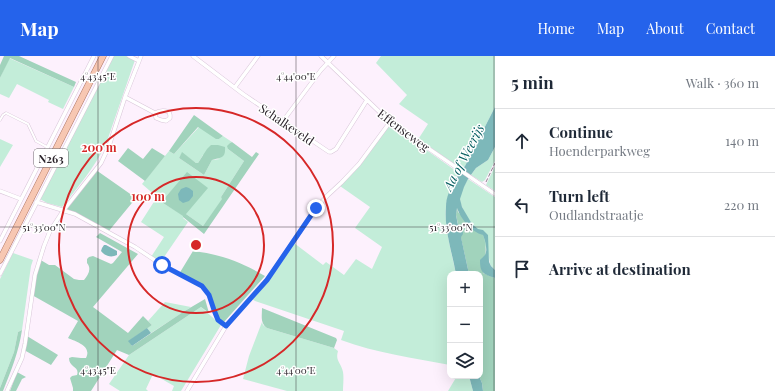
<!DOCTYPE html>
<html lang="en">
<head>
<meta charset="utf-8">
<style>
  :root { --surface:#fff; --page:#f6f6f7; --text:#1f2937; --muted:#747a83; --line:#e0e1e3; --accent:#2563eb }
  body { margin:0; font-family:"Playfair Display",serif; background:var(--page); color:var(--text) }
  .controls { position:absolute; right:12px; bottom:12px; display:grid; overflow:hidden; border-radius:8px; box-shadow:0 4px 16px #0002 }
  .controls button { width:36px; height:36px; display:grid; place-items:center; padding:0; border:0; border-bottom:1px solid var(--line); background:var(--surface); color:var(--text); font:20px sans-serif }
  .stop { position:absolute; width:12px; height:12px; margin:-9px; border:3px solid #2563eb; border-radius:50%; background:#fff }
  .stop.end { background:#2563eb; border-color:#fff; box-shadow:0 1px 4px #0008 }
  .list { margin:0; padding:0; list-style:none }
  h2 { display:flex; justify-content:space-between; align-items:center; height:52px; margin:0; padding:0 16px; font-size:17px }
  h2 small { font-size:13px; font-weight:400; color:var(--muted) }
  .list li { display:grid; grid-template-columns:26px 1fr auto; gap:12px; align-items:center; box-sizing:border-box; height:64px; padding:0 16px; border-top:1px solid var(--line) }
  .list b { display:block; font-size:15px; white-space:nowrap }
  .list p { margin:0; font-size:13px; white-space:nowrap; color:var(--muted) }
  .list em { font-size:13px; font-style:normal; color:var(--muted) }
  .icon { flex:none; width:22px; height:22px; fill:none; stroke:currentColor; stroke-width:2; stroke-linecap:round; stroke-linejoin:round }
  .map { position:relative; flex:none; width:495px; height:335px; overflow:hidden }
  header { display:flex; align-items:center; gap:24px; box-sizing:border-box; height:56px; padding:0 20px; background:var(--accent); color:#fff }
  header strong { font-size:19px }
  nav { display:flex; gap:22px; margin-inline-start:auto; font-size:14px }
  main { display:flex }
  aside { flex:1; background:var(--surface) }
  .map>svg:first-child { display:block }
  .green { fill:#c3edd9; fill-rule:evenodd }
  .forest { fill:#a1d3bc }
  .water { fill:#7db8ba }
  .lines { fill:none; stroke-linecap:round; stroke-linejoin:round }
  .service-casing { stroke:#d9c6d9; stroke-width:3 }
  .minor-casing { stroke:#d9c6d9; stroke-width:4.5 }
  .primary-casing { stroke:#ac7662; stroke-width:7 }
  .path { stroke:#8d848d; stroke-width:1; stroke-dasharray:4 2; stroke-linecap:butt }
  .service { stroke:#fff; stroke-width:2 }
  .minor { stroke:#fff; stroke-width:3.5 }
  .primary { stroke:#f7c7b2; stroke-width:6 }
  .route { stroke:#2563eb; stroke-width:5 }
  .ticks { fill:none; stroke:#2c252c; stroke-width:1; stroke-opacity:0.45 }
  .ring { fill:none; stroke:#d62828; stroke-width:2 }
  .labels { text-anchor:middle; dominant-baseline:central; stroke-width:3; stroke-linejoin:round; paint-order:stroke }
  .shield { fill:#fff; stroke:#6b666b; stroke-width:1 }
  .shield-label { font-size:11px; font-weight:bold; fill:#2c252c }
  .street-label { font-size:12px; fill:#2c252c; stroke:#fff }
  .water-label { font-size:13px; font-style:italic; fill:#055e60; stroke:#fff }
  .ticks-label { font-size:10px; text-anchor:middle; fill:#2c252c; stroke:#fff; stroke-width:3; stroke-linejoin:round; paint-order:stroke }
  .centre { fill:#d62828; stroke:#fff; stroke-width:2 }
  .ring-label { font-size:12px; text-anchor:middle; font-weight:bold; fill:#d62828; stroke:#fff; stroke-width:3; stroke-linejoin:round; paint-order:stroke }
</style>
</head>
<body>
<header>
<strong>Map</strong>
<nav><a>Home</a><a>Map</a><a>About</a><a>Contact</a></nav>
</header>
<main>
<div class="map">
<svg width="495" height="335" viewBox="0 0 495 335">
  <rect width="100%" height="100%" fill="#fdf1fd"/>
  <path class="green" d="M113 0H126L135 4 106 88C95 111 78 131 62 151L47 147 40 143Z
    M381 0H495V51L465 110 462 113 392 65 419 82 428 68 399 48 407 39 376 7Z
    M9 2 74 31 63 53 48 46 49 44 17 28 9 42 0 38V22Z
    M391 69 459 117C453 127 447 139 446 151 444 171 452 198 456 218H450V309C414 302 376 297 341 284L344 275 255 245 252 243 294 187 323 209 326 206 344 219 356 203 372 213 382 191 355 172 370 151 340 130 362 107 388 71Z
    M199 71 219 83 223 80 232 86 230 87 228 93 244 105 221 141 223 143 203 170 186 158 187 117 163 144V147L184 160 183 162 188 166 160 207 151 201 164 181 141 166 157 141 142 128 169 95 174 98ZM182 97 196 107H198L203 99 220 103 212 104 204 119 179 102Z
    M0 83 13 89 0 111Z
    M495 91V105L485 124 482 126 471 119 476 112 488 104Z
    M495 110V135L486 129Z
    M468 123 495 141V214C487 206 491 207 488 198 486 190 482 182 478 175 477 172 474 170 472 168 468 163 460 150 460 143 460 136 465 128 468 123Z
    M13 197 33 204 31 210 22 274 18 276 14 296 0 332V223Z
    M165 246 191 251 151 277 147 272 152 269 148 265Z
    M201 251 221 269 181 335H172L174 330 153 318 146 333 148 335H120L109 328 129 299Z
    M262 266 263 269 267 272 334 292 338 295C335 305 341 306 343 316 344 322 343 329 343 335H287L243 323 249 300Z
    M457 320H469L473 335H448Z"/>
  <path class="forest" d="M4 0H19L76 26 74 31 10 2 0 22V9Z
    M194 59 223 80 219 83H216L198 71 174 98 169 95Z
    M232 86 252 101 256 96 259 98 204 178 183 161V160L163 147V144L187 116 208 132 186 158 203 170 222 143 221 141 244 105 228 93 227 90 230 87Z
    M211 89H218L225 91C226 103 220 101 212 104L204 119 179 102 182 96 196 107H198L207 93Z
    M128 92 143 103 152 92 165 100 145 125 118 105Z
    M96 114 136 142 108 176 67 153Z
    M457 150 458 156 483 179C488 191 485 204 483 217L495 222V335H483L482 327 479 320H480V218H469L456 159Z
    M100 177 138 198 93 251 128 277 143 260 152 269 129 285 132 290 183 256 205 243 209 257 201 251 129 299 117 294 91 335H73V332L70 322 72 320 77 319C80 310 69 312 69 302L72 301 81 302H86C92 290 77 286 68 282L78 265 32 239 39 203 49 209H55L74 223 79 224H84C88 219 92 213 87 207V203L89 201 93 200 111 208 113 207 122 196 96 181Z
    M193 195C220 198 241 206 265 220L224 266C208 257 214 245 206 234 201 228 186 222 179 218Z
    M262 252 336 282 337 284 334 292 267 272C260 267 262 260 262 252Z
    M22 274C19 295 11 315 3 335H0V332L14 296 18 276Z
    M27 280 58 299 51 309 24 294Z
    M17 316 26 321 22 323 16 335H10Z"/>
  <path class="water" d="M495 51V91L488 104 476 112 468 123 464 131 460 143 462 151 472 168 478 173 483 174 488 179 489 206 491 210 495 214V222C484 218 480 218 480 204 481 203 483 201 485 199 488 194 485 184 483 179 471 176 461 163 457 152L456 159 458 169 462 170 463 178 461 181 469 218H456C452 196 444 173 446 151 446 141 450 133 455 125 458 119 461 114 465 110Z
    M186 131 189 132 193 135V140L189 145 183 147 179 144 178 138 181 133Z
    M104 189H106L117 195V199C111 202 105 200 101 195L102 192Z
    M147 272 151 277 132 290 128 285Z
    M469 320H479L482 327 483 335H473Z"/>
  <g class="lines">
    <defs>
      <path id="service" d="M0 64 3 59 6 57 28 68 36 85 47 91"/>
      <path id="minor" d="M129 0 139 5
        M193 0 243 38 329 96H331L336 93 367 44
        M321 0 390 66 495 138
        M235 31 258 0
        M125 41 155 57 156 62 161 64 166 65 170 62V59L169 56C164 54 160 54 155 57
        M283 65 321 14 334 0
        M0 135 21 143
        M36 146 75 158 135 191 162 209
        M0 185 94 0
        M0 218 112 0
        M7 335 22 302 25 288 35 219 44 190 50 175 63 155 101 107 109 90 125 41 141 0
        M187 335 226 270 267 224 316 152 328 139 341 127 359 108 390 66"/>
      <path id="primary" d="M0 204 103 0"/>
    </defs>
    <use href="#service" class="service-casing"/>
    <use href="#minor" class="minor-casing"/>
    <use href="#primary" class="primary-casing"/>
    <path class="path" d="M486 126 495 107
      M165 211C178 218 203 227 210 240 215 249 213 259 222 267"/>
    <use href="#service" class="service"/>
    <use href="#minor" class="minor"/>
    <use href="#primary" class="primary"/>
  </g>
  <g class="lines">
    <path class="route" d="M162 209 202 230 209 239 214 254 218 264 226 270 267 224 316 152"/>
  </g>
  <path class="ticks" d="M98 0V335M296 0V335M494 0V335M0 171H495"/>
  <g class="ring">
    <circle cx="196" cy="189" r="68"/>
    <circle cx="196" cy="189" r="137"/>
  </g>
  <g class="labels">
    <rect class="shield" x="34" y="93" width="34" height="18" rx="3"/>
    <g class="shield-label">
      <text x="51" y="102">N263</text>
    </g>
    <g class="street-label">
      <text transform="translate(287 68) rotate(34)">Schalkeveld</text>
      <text transform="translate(404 74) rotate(37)">Effenseweg</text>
    </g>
    <g class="water-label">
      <text transform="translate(463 101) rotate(-62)">Aa of Weerijs</text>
    </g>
  </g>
  <g class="ticks-label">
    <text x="98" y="24">4°43'45"E</text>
    <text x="296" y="24">4°44'00"E</text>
    <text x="44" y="175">51°33'00"N</text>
    <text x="451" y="175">51°33'00"N</text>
    <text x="98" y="318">4°43'45"E</text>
    <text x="296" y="318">4°44'00"E</text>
  </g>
  <circle cx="196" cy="189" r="6" class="centre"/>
  <g class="ring-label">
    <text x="99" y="96">200 m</text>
    <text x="148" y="145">100 m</text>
  </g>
</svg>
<div class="controls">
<button>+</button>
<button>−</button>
<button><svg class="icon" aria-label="layers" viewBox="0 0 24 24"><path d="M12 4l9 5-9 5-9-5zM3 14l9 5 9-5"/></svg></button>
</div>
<div class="stop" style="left:162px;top:209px"></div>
<div class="stop end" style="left:316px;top:152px"></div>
</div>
<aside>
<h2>5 min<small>Walk · 360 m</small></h2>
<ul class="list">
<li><svg class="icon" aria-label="ahead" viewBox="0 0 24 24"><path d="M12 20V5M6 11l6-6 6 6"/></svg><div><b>Continue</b><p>Hoenderparkweg</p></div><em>140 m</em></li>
<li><svg class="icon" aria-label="left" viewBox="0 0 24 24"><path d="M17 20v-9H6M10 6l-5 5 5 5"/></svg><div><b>Turn left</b><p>Oudlandstraatje</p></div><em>220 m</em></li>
<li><svg class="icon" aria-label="arrive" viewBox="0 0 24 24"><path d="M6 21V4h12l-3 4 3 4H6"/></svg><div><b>Arrive at destination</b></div></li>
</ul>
</aside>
</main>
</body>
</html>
